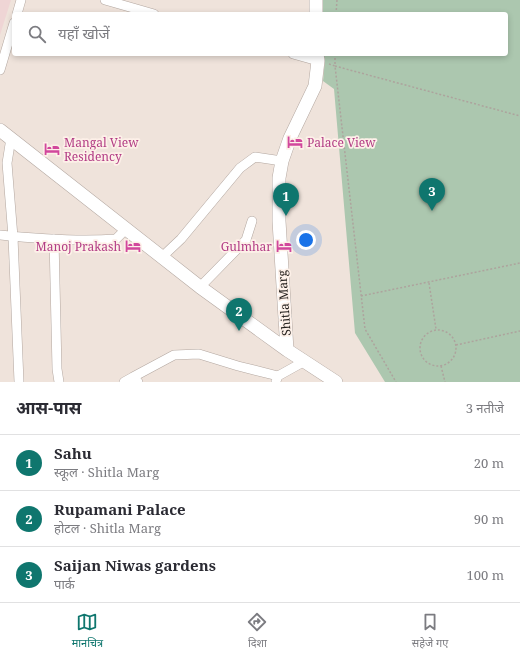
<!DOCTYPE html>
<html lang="hi">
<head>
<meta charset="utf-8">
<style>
  :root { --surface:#fff; --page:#f2f2f3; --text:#2b2b33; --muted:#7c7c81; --line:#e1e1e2; --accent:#0f766e }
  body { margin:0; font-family:"Noto Serif","Noto Sans Devanagari",serif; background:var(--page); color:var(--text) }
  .you { position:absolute; left:306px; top:240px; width:14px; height:14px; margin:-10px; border:3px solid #fff; border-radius:50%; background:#1a73e8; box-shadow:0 0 0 6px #1a73e833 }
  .badge { display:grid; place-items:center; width:26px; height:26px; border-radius:50%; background:var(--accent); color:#fff; font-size:13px; font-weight:700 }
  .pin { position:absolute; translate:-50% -33px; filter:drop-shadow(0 1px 2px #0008) }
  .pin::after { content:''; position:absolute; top:21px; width:14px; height:12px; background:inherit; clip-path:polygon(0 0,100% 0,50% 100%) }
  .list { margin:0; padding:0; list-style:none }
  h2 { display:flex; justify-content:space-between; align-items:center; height:52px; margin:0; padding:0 16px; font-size:17px }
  h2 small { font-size:13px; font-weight:400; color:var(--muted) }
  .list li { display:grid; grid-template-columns:26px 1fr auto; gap:12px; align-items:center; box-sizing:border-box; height:56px; padding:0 16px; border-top:1px solid var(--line) }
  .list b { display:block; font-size:15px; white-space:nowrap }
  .list p { margin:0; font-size:13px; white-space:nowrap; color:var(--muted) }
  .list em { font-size:13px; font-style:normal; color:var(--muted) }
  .icon { flex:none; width:22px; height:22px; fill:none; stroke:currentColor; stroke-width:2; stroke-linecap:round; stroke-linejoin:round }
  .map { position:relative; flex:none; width:520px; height:382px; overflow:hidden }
  .search { position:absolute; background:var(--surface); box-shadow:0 2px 6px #0003; left:12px; right:12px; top:12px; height:44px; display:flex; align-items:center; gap:10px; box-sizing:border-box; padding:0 14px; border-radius:4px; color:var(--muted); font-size:15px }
  .sheet { height:220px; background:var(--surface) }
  nav { display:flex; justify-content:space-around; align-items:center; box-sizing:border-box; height:56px; border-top:1px solid var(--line); background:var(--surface); font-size:11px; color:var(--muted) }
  nav a { display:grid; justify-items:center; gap:2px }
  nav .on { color:var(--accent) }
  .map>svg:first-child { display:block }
  .education { fill:#efd5d5 }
  .green { fill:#acc7af }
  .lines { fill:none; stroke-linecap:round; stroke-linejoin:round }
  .street-casing { stroke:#b3a7a0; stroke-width:10 }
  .secondary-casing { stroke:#b3a7a0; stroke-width:14 }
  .path { stroke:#ada39d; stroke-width:1.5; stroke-dasharray:2 2; stroke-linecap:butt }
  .street { stroke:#fff; stroke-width:9 }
  .secondary { stroke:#fff; stroke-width:13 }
  .labels { text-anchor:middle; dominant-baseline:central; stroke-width:3.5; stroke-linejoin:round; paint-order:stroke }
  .hotel-label { font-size:12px; fill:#b23c85; stroke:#fdf0e8; text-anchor:start }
  .street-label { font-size:12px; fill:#1f1b18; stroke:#fdf0e8 }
</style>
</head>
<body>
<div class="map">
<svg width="520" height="382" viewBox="0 0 520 382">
  <rect width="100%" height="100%" fill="#efe3db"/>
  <path class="education" d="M0 0H11L0 35Z"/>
  <path class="green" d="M321 0H520V382H385L355 333 334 89 323 81 325 59 322 54H506V14H321Z"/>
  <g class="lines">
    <defs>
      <path id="street" d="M105 0 154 14
        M17 14 21 0
        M293 54 318 61
        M0 70 14 23
        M11 138 7 163 13 237 19 382
        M0 235C39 239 78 242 116 239L126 229
        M54 239 57 369 59 382
        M162 257 181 239 240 168 255 157 282 161
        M200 287 246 240 252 221
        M133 377 174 355 199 354 238 366 278 376
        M276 381 278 376 305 361
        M124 382 133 377 138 382"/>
      <path id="secondary" d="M316 0V14
        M317 54 318 61 315 86 290 138 282 161 279 178V221L287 350 336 382
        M0 130 200 287 287 350"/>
    </defs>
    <use href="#street" class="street-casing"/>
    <use href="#secondary" class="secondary-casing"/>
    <path class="path" d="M336 14 337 0
      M335 54V66L520 116
      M329 64 335 66 365 329 396 382
      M429 283 436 329
      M361 296 520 263
      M420 348a18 18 0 1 1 36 0a18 18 0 1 1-36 0Z
      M456 345 520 331
      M441 366 445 382"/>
    <use href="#street" class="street"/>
    <use href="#secondary" class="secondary"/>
  </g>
  <defs>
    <symbol id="hotel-bare" viewBox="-9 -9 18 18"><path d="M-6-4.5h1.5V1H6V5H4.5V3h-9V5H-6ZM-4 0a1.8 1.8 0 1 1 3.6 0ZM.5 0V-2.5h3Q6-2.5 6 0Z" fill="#d1479c" stroke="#fdf0e8" stroke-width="2.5" paint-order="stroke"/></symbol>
  </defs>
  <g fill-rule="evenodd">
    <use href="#hotel-bare" x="284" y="131" width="22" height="22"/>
    <use href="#hotel-bare" x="41" y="138" width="22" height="22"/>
    <use href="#hotel-bare" x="122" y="235" width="22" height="22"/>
    <use href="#hotel-bare" x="273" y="235" width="22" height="22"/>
  </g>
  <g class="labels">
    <g class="hotel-label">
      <text x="64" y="142">Mangal View<tspan x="64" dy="14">Residency</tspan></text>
      <text x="307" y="142">Palace View</text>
      <text x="121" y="246" text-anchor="end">Manoj Prakash</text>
      <text x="272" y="246" text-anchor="end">Gulmhar</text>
    </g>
    <g class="street-label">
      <text transform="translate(284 303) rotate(-94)">Shitla Marg</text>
    </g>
  </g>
</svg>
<div class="you"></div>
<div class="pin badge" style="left:286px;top:216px">1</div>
<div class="pin badge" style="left:239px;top:331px">2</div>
<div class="pin badge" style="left:432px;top:211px">3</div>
<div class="search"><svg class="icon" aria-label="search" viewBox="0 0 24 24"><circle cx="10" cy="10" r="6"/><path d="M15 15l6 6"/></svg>यहाँ खोजें</div>
</div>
<section class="sheet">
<h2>आस-पास<small>3 नतीजे</small></h2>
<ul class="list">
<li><span class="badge">1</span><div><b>Sahu</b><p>स्कूल · Shitla Marg</p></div><em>20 m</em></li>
<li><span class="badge">2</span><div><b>Rupamani Palace</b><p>होटल · Shitla Marg</p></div><em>90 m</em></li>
<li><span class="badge">3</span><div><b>Saijan Niwas gardens</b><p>पार्क</p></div><em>100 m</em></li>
</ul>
</section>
<nav>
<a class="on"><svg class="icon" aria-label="map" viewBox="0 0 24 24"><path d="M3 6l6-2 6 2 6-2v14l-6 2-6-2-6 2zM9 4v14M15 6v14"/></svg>मानचित्र</a>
<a><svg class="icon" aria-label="directions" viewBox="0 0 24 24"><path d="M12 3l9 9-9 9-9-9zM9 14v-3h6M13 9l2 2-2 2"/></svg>दिशा</a>
<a><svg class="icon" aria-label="saved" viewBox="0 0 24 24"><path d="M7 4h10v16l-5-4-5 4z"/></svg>सहेजे गए</a>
</nav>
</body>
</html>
